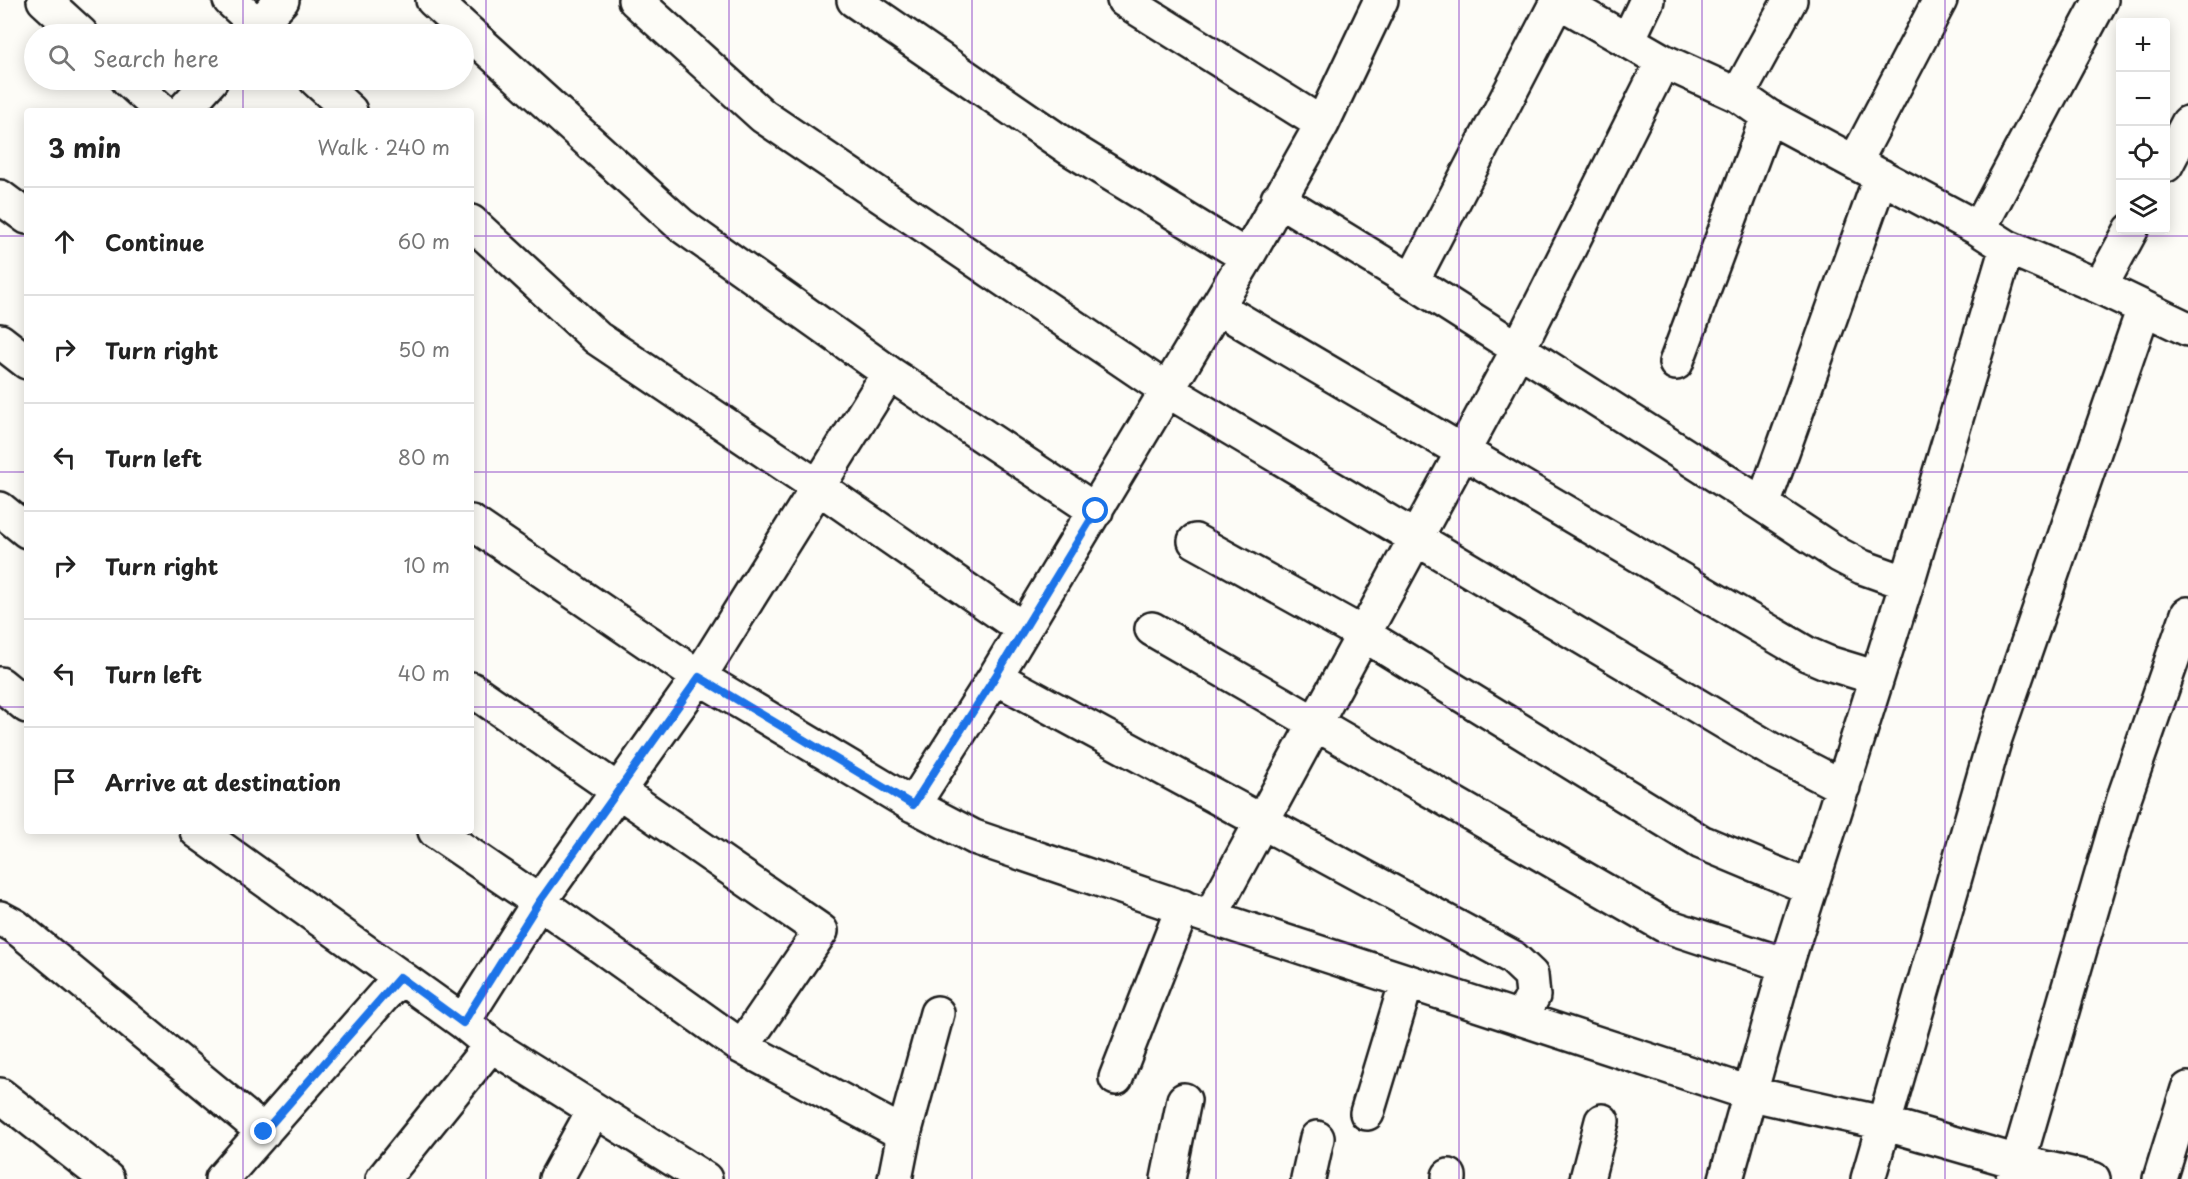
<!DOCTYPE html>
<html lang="en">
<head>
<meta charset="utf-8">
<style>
  :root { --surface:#fff; --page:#f2f2f2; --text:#222; --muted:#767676; --line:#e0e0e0 }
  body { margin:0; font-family:"Playpen Sans",sans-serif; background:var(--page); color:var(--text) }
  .controls { position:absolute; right:18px; top:18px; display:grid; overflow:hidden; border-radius:6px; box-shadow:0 3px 15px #0003 }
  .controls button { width:54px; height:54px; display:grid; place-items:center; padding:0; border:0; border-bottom:2px solid var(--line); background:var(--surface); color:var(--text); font:30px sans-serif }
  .stop { position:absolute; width:18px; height:18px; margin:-14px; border:4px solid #1a73e8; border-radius:50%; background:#fff }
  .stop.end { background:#1a73e8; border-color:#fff; box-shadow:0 2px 6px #0008 }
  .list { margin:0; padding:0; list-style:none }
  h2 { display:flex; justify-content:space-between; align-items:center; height:78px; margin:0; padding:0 24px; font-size:26px }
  h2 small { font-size:20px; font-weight:400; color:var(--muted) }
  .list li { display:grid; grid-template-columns:39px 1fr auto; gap:18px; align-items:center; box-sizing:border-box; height:108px; padding:0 24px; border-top:2px solid var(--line) }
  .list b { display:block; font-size:22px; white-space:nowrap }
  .list em { font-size:20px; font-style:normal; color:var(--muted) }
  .icon { flex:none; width:33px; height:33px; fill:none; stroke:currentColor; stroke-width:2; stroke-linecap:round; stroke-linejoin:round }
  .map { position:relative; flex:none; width:2188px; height:1179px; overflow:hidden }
  .search { position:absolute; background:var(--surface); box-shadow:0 3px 15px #0003; left:24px; top:24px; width:450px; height:66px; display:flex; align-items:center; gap:15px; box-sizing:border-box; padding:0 21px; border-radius:33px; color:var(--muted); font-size:22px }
  .panel { position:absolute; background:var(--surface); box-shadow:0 3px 15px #0003; left:24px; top:108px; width:450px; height:726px; border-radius:6px }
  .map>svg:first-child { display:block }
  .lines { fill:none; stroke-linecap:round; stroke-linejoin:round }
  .minor-casing { stroke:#1c1c1c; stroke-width:38 }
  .minor { stroke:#fdfcf7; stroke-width:33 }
  .route { stroke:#1a73e8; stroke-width:8 }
  .grid { fill:none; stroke:#7b2cbf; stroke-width:1.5; stroke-opacity:0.55 }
</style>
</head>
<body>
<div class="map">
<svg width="2188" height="1179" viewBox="0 0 2188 1179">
  <rect width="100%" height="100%" fill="#fdfcf7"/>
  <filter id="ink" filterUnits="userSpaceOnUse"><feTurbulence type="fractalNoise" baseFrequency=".0167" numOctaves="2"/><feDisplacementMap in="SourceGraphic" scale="12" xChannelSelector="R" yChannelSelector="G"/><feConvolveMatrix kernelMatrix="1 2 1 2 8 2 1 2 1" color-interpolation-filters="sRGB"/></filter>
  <g filter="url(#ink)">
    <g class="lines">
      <defs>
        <path id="minor" d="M44 0 81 34
          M230 0 267 34
          M433 0 681 225 889 373 1096 511
          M635 0 763 116 1167 390 1770 749 1843 787
          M854 0 1069 148 1247 257
          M1124 0 1322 124
          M1557 0 1663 61 1738 95 1768 116 1979 229 2007 247 2100 287 2188 329
          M250 34 282 0
          M1628 40 1647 0
          M128 80 162 111
          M316 80 350 111
          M1738 95 1790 0
          M183 111 211 80
          M1855 162 1940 0
          M2166 165 2188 123
          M0 197 27 217
          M1278 199 1412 281 1763 505 1839 555 1862 567 1907 583
          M471 222 597 338 817 486 1023 629
          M1979 229 2101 0
          M1412 281 1558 0
          M2100 287 2131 230
          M1217 307 1807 654 1828 663 1877 678
          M0 341 27 362
          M1676 363 1768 116
          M1763 505 1881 176
          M0 509 27 531
          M471 522 699 677 913 805 974 837 1210 917 1752 1094 1883 1123 2018 1162 2093 1179
          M1195 541 1363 634 1701 842 1811 888
          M1152 629 1664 925 1786 965
          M995 677 1512 957 1531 975 1533 996 1521 1018
          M0 684 27 706
          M471 689 821 931 742 1047
          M913 805 995 677 1247 257 1322 124 1381 0
          M197 831 463 1022 491 1045 705 1179
          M435 831 539 902 742 1047 904 1134
          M1210 917 1518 350 1663 61
          M0 918 15 926 264 1132
          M463 1022 539 902 699 677 889 373
          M1116 1078 1183 907
          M0 1095 107 1179
          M1367 1113 1407 981
          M222 1179 400 977
          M383 1179 491 1045
          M556 1179 594 1110
          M895 1179 904 1134 937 1013
          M1168 1179 1184 1100
          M1308 1179 1317 1138
          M1449 1179V1176
          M1587 1179 1602 1121
          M1726 1179 1786 965 1907 583 2007 247
          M1868 1179 1995 738 2144 308
          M2013 1179 2125 795 2188 614
          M2160 1179 2188 1089"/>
      </defs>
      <use href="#minor" class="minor-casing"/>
      <use href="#minor" class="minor"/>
    </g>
  </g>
  <g class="lines" filter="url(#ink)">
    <path class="route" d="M264 1132 400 977 463 1023 539 902 699 677 913 805 995 677 1096 511"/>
  </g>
  <path class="grid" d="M243 0V34M486 0V1179M729 0V1179M972 0V1179M1216 0V1179M1459 0V1179M1702 0V1179M1945 0V1179M243 80V111M0 236H27M471 236H2188M0 472H27M471 472H2188M0 707H27M471 707H2188M243 831V1179M0 943H2188"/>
</svg>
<div class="controls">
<button>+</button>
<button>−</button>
<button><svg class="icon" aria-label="locate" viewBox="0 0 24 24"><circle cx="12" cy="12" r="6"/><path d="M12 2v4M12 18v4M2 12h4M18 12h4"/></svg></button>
<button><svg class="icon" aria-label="layers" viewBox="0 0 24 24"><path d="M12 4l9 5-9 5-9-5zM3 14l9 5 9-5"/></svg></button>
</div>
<div class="stop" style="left:1096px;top:511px"></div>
<div class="stop end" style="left:264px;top:1132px"></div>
<div class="search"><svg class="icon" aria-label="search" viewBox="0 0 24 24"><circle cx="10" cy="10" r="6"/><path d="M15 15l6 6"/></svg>Search here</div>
<section class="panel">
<h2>3 min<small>Walk · 240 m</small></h2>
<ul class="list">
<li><svg class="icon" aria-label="ahead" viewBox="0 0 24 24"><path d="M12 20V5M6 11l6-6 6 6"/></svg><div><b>Continue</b></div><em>60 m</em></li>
<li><svg class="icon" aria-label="right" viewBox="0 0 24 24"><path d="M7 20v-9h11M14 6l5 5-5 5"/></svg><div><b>Turn right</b></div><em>50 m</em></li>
<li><svg class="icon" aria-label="left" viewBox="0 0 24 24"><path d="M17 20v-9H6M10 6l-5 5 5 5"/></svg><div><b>Turn left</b></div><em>80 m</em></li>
<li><svg class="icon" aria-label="right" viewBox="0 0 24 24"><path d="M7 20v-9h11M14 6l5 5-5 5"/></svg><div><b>Turn right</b></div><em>10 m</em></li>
<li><svg class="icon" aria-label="left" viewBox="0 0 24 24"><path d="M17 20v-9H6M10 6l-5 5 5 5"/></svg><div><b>Turn left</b></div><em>40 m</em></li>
<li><svg class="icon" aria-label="arrive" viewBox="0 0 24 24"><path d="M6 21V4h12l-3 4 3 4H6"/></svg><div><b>Arrive at destination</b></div></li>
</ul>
</section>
</div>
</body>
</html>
